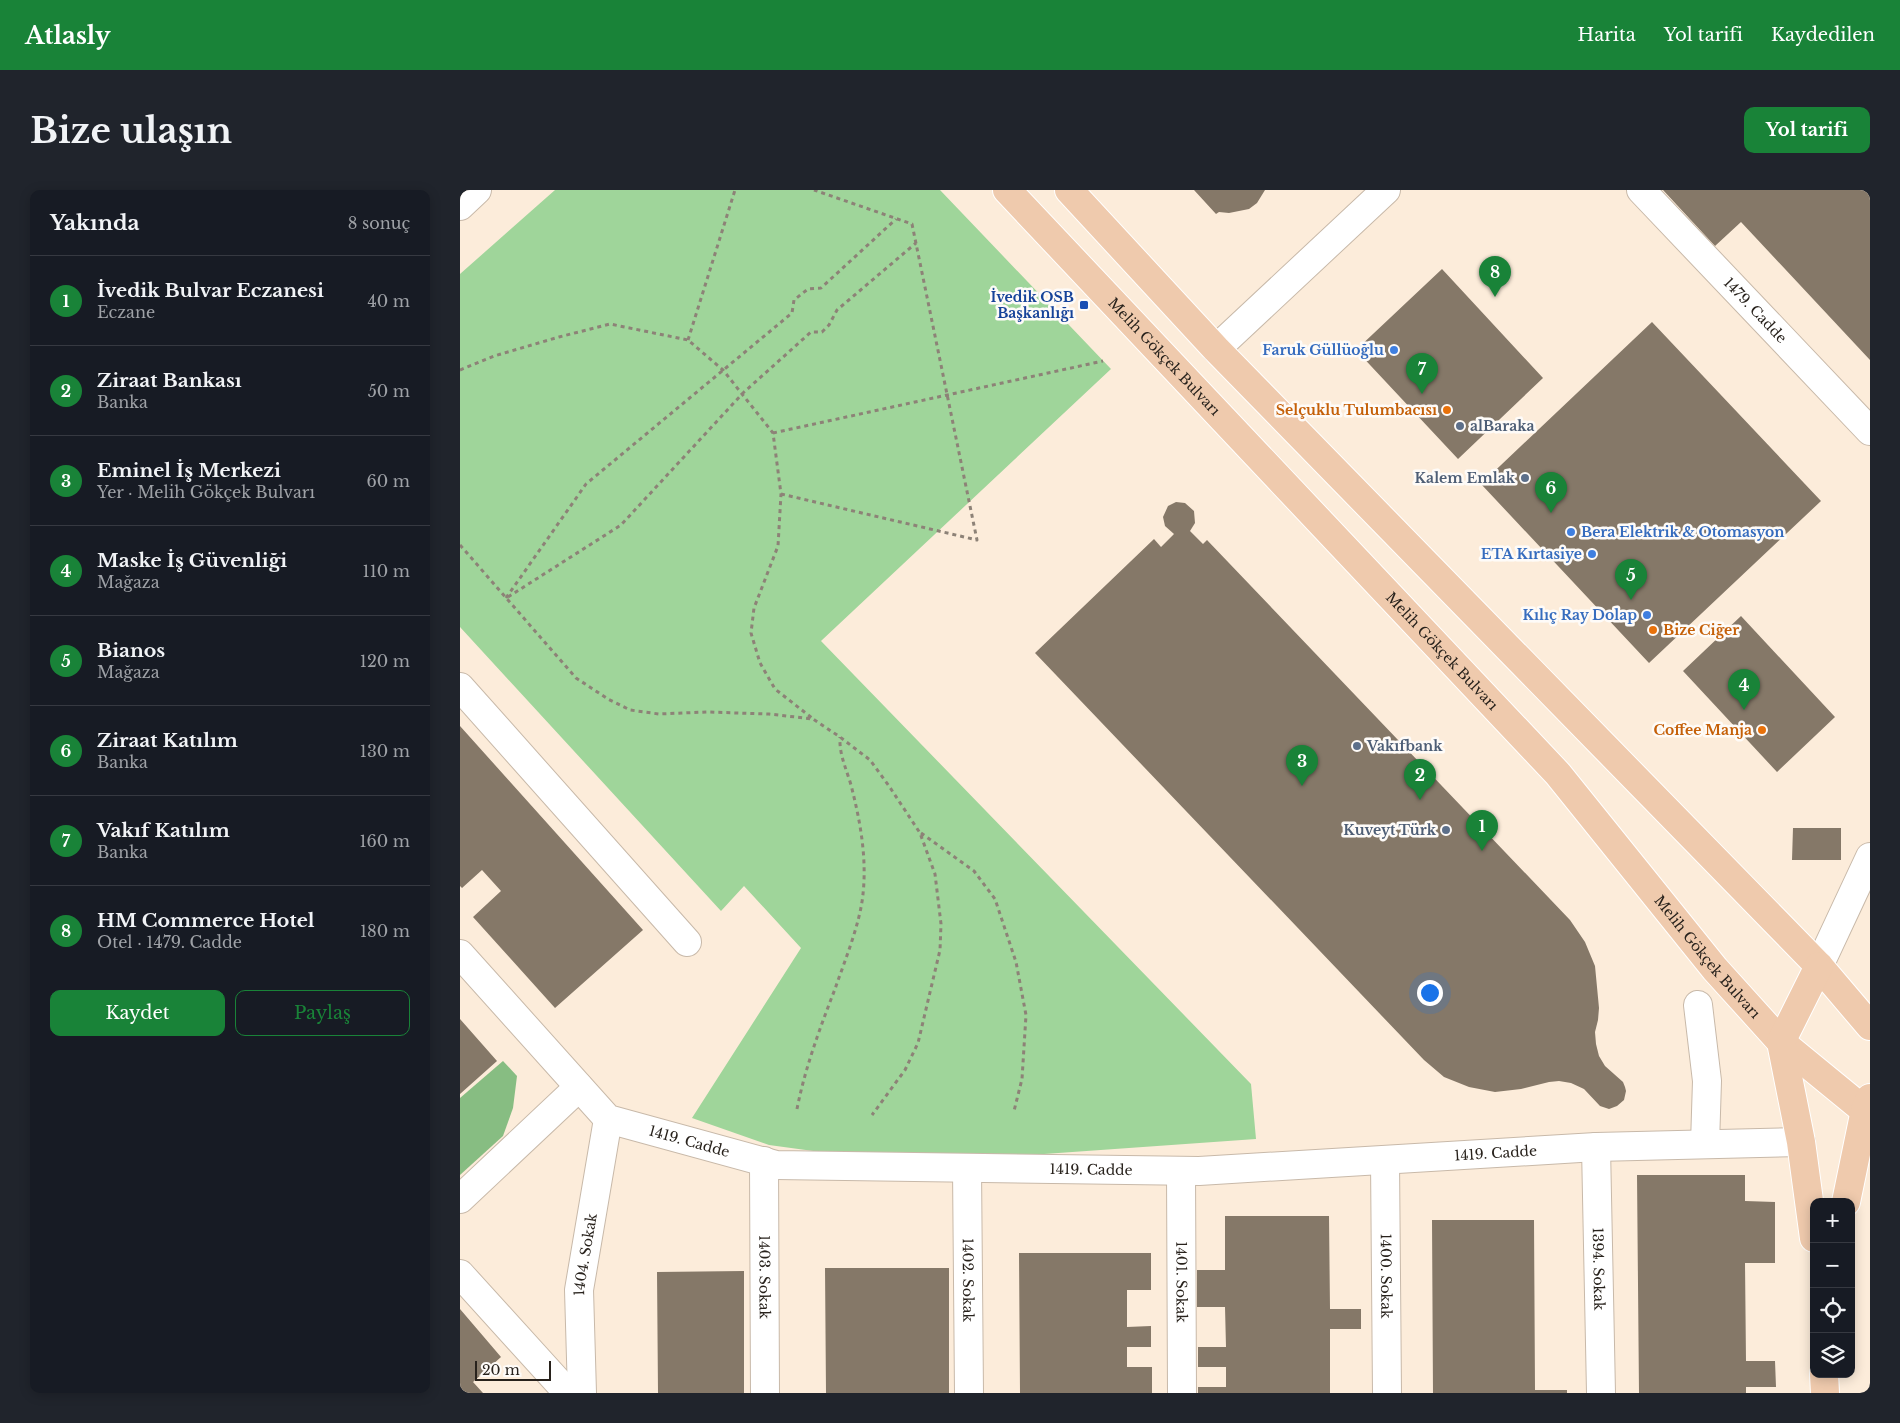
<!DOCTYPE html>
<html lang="tr">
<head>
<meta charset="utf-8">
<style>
  :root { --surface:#171b24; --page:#20242c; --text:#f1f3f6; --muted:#9ea1a6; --line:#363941; --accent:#198338 }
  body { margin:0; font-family:"Libre Baskerville",serif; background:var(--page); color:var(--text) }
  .controls { position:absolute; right:15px; bottom:15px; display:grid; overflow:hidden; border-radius:10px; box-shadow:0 2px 12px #0003 }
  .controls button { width:45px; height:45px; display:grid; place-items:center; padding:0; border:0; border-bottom:1px solid var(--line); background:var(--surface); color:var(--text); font:25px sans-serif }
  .scale { position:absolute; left:15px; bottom:12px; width:76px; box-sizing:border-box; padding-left:5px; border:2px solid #28221c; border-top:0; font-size:14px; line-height:18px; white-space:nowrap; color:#28221c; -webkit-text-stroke:4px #fefbf8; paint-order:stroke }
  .you { position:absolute; left:969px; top:802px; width:18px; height:18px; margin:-12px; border:4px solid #fff; border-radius:50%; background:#1a73e8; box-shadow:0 0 0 8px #1a73e833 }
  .badge { display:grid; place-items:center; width:32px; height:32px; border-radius:50%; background:var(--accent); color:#fff; font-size:16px; font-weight:700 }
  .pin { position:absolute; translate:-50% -41px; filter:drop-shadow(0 1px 2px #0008) }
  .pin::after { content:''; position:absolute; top:26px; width:18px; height:15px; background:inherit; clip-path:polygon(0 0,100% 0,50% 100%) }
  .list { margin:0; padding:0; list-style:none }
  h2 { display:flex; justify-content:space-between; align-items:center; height:65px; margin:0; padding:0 20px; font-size:21px }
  h2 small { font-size:16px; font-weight:400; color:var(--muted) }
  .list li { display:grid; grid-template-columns:32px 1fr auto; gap:15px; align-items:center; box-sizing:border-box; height:90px; padding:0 20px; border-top:1px solid var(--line) }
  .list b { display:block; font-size:19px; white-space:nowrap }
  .list p { margin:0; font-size:16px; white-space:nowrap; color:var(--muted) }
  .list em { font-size:16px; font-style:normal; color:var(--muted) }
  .actions { display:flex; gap:10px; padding:15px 20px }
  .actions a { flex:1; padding:11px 0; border:1px solid var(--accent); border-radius:10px; text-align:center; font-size:18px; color:var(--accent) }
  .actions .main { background:var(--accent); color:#fff }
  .icon { flex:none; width:28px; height:28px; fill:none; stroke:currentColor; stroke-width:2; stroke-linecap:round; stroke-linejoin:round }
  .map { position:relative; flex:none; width:1410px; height:1203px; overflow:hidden; border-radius:10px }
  header { display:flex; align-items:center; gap:30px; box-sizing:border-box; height:70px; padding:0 25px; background:var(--accent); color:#fff }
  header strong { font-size:24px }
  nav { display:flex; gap:28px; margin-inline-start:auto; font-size:18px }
  .intro { display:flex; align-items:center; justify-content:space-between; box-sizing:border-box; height:120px; padding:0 30px }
  h1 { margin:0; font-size:35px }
  .button { padding:12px 22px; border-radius:10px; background:var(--accent); color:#fff; font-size:18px; font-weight:700 }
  main { display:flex; gap:30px; padding:0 30px }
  aside { flex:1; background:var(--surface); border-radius:10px; box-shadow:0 2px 12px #0003 }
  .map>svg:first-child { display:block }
  .green { fill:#9fd59a }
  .forest { fill:#87bd82 }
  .building { fill:#857868 }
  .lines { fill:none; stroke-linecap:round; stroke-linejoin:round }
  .minor-casing { stroke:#c8b9a9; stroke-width:30 }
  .major-casing { stroke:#fff; stroke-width:30 }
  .path { stroke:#8d8277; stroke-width:3; stroke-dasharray:4 4; stroke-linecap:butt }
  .minor { stroke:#fff; stroke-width:28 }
  .major { stroke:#efcaad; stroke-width:28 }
  .transit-dot { fill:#1a4fb4; stroke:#fefbf8; stroke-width:2 }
  .shop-dot { fill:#3f7fe0; stroke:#fefbf8; stroke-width:2 }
  .food-dot { fill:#e8710a; stroke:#fefbf8; stroke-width:2 }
  .service-dot { fill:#5c6f8a; stroke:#fefbf8; stroke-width:2 }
  .labels { text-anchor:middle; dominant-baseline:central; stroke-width:5; stroke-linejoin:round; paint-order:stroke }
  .transit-label { font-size:14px; font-weight:bold; fill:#164399; stroke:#fefbf8; text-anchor:end }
  .street-label { font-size:14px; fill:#28221c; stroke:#fefbf8 }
  .shop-label { font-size:14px; font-weight:bold; fill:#366cbe; stroke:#fefbf8; text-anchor:end }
  .food-label { font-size:14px; font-weight:bold; fill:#c56008; stroke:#fefbf8; text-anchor:end }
  .service-label { font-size:14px; font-weight:bold; fill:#4e5e75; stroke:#fefbf8; text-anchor:start }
</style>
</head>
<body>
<header>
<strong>Atlasly</strong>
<nav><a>Harita</a><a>Yol tarifi</a><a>Kaydedilen</a></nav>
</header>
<div class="intro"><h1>Bize ulaşın</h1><a class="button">Yol tarifi</a></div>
<main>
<aside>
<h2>Yakında<small>8 sonuç</small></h2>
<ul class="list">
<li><span class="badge">1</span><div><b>İvedik Bulvar Eczanesi</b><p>Eczane</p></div><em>40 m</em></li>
<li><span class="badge">2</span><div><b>Ziraat Bankası</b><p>Banka</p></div><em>50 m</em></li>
<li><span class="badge">3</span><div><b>Eminel İş Merkezi</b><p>Yer · Melih Gökçek Bulvarı</p></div><em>60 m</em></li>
<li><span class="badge">4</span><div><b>Maske İş Güvenliği</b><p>Mağaza</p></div><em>110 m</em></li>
<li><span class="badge">5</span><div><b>Bianos</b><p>Mağaza</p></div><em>120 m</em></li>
<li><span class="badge">6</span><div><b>Ziraat Katılım</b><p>Banka</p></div><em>130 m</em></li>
<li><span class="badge">7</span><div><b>Vakıf Katılım</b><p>Banka</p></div><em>160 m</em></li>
<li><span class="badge">8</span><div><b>HM Commerce Hotel</b><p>Otel · 1479. Cadde</p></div><em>180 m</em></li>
</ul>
<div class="actions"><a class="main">Kaydet</a><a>Paylaş</a></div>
</aside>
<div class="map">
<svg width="1410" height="1203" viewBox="0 0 1410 1203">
  <rect width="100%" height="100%" fill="#fcecda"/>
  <path class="green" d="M95 0H480L651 179 361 451 791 894 796 949 570 965 390 966 309 955 232 928 341 758 284 696 261 721 0 437V84Z"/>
  <path class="forest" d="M43 871 57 886 53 918 43 946 0 985V908Z"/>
  <path class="building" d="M734 0H805L797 13 789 19 769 23 759 22 756 24Z
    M1203 0H1410V170L1281 32 1255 56Z
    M982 79 1083 188 998 269 896 160Z
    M1192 132 1361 311 1189 473 1021 294Z
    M716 312 725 313 734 321 735 333 730 341 743 354 747 350 1110 730 1125 752 1135 776 1139 818 1138 830 1135 842 1136 854 1139 866 1145 876 1163 892 1165 897 1166 901 1164 910 1157 916 1149 919 1140 916 1124 899 1111 893 1099 891 1089 892 1061 899 1035 902 1009 897 984 887 964 870 575 463 694 349 701 357 714 344 705 336 703 327 708 316Z
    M1281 426 1375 527 1317 582 1223 481Z
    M0 536 183 740 95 818 13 727 41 701 22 680 2 698 0 696Z
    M1333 638H1381V670H1332Z
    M0 829 37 871 0 904Z
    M1177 985H1285V1011L1315 1012V1073H1285L1286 1171H1315L1316 1197H1286V1203H1179Z
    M765 1026H869L870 1119H901V1139H870V1203H738V1197H766V1177H738V1157H766L765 1117H737V1080H765Z
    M972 1030H1074L1075 1200H1107V1203H973Z
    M559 1063H691V1100H667V1137L691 1136V1157H667V1177H692V1203H560Z
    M365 1078H489V1203H366Z
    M284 1081V1203H198L197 1082Z
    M0 1119 41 1167 13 1192 23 1203H0Z"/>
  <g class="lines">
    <defs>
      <g id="minor">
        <path id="s1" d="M1181 0 1410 241"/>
        <path d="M0 16 17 0"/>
        <path d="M756 159 926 0"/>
        <path d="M0 497 227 752"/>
        <path id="s2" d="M0 764 148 929 316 975 739 981 1136 957 1341 952"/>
        <path d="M1359 776 1410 667"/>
        <path d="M1238 815 1247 891 1245 954"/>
        <path id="s3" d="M1136 957 1141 1203"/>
        <path id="s4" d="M925 970 927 1203"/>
        <path id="s5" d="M304 971 305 1203"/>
        <path id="s6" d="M507 978 509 1203"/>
        <path id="s7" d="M721 981 722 1203"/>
        <path d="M0 1009 119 897"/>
        <path d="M0 1084 108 1203"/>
        <path id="s8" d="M122 1203 119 1100 148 929"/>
      </g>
      <g id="major">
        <path id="s9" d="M547 0 1098 584 1255 779 1321 852 1410 925"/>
        <path d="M609 0 756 159 1359 776 1410 836"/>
        <path d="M1386 1012 1405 920 1410 908"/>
        <path d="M1354 1048 1341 952 1321 852 1359 776"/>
        <path d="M1364 1184 1365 1203"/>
      </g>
    </defs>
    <use href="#minor" class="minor-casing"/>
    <use href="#major" class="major-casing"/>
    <path class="path" d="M228 150 275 0
      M0 180 34 166 99 147 150 134 228 150 263 180 313 243 321 304 318 356 294 418 291 443 300 473 315 499 352 528
      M313 243 643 171
      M321 304 517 350 452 34 354 0
      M0 355 116 488 148 509 170 520 199 524 247 522 309 524 353 529 380 547 410 570 429 596 460 643 475 684 481 734 480 760 458 853 445 880 412 925
      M48 407 161 335 283 203 351 142H362L369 135 377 120 456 53
      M46 408 126 294 332 123 334 110 348 99 361 98 436 29
      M461 643 514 681 535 709 556 772 566 825 562 889 554 921
      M337 919C345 878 360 838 375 799 385 770 400 734 403 704 407 667 400 630 391 595 386 578 379 564 380 547"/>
    <use href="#minor" class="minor"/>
    <use href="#major" class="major"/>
  </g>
  <rect class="transit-dot" x="619" y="110" width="10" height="10" rx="2.5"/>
  <g class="shop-dot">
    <circle cx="934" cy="160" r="5"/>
    <circle cx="1111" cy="342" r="5"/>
    <circle cx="1132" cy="364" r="5"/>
    <circle cx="1187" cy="425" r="5"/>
  </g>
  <g class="food-dot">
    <circle cx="987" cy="220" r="5"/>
    <circle cx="1193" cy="440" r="5"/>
    <circle cx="1302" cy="540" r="5"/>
  </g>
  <g class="service-dot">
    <circle cx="1000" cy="236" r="5"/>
    <circle cx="1065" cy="288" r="5"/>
    <circle cx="897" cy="556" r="5"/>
    <circle cx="986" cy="640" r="5"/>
  </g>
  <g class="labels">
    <g class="transit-label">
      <text x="614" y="107">İvedik OSB<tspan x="614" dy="16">Başkanlığı</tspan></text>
    </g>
    <g class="street-label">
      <text stroke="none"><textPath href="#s1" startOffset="166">1479. Cadde</textPath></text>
      <text stroke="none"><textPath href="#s9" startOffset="229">Melih Gökçek Bulvarı</textPath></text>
      <text stroke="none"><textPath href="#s9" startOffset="634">Melih Gökçek Bulvarı</textPath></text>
      <text stroke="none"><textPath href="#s9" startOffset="1039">Melih Gökçek Bulvarı</textPath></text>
      <text stroke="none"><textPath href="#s2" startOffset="306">1419. Cadde</textPath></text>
      <text stroke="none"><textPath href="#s2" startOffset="1116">1419. Cadde</textPath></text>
      <text stroke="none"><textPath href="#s2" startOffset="711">1419. Cadde</textPath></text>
      <text stroke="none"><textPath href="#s8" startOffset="139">1404. Sokak</textPath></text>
      <text stroke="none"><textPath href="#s3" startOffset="122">1394. Sokak</textPath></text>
      <text stroke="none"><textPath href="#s4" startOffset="116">1400. Sokak</textPath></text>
      <text stroke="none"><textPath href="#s5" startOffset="116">1403. Sokak</textPath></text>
      <text stroke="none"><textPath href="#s6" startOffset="112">1402. Sokak</textPath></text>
      <text stroke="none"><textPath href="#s7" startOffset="111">1401. Sokak</textPath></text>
    </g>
    <g class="shop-label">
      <text x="924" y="160">Faruk Güllüoğlu</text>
      <text x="1121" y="342" text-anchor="start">Bera Elektrik &amp; Otomasyon</text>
      <text x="1122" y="364">ETA Kırtasiye</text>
      <text x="1177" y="425">Kılıç Ray Dolap</text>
    </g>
    <g class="food-label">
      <text x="977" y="220">Selçuklu Tulumbacısı</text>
      <text x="1203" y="440" text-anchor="start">Bize Ciğer</text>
      <text x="1292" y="540">Coffee Manja</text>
    </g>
    <g class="service-label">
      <text x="1010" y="236">alBaraka</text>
      <text x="1055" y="288" text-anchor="end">Kalem Emlak</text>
      <text x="907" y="556">Vakıfbank</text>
      <text x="976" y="640" text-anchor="end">Kuveyt Türk</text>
    </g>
  </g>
</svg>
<div class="controls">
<button>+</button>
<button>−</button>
<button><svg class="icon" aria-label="locate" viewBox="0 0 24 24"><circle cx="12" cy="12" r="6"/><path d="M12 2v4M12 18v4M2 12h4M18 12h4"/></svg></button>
<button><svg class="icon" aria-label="layers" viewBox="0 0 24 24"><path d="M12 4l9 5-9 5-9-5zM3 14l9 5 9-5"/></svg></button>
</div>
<div class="scale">20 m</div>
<div class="you"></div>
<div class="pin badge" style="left:1022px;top:661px">1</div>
<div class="pin badge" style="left:960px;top:610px">2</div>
<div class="pin badge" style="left:842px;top:596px">3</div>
<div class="pin badge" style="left:1284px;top:520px">4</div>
<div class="pin badge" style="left:1171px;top:410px">5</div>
<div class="pin badge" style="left:1091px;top:323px">6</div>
<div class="pin badge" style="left:962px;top:204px">7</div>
<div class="pin badge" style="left:1035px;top:107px">8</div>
</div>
</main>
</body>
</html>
